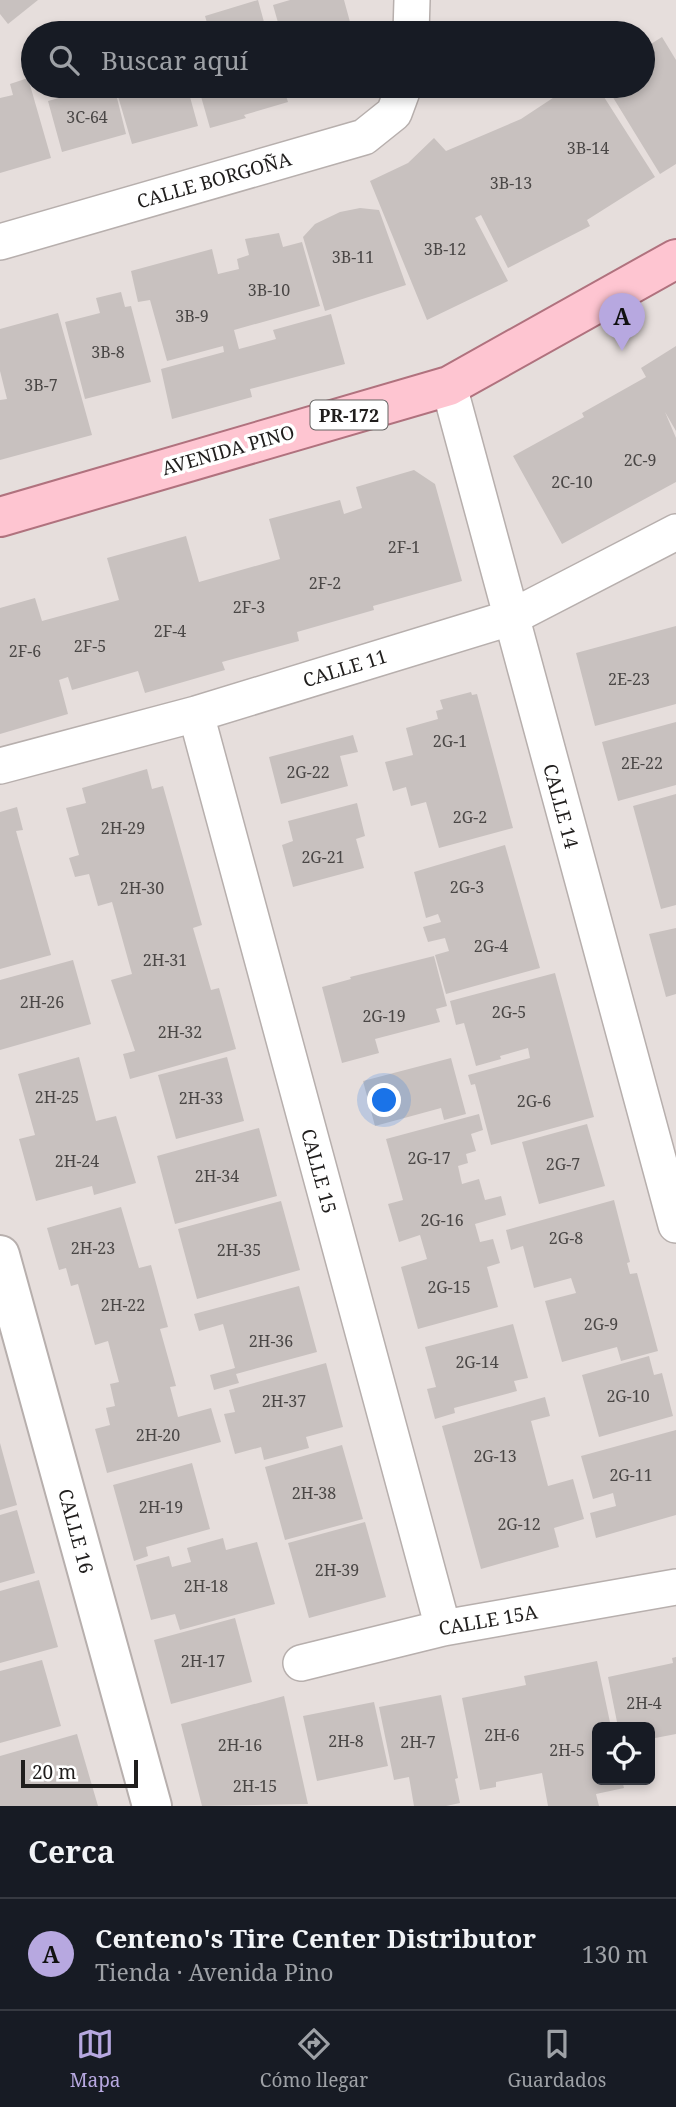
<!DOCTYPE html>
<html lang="es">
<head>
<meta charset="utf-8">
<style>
  :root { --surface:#171b24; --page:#20242c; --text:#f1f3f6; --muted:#9ea1a6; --line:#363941; --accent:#b7a8e0 }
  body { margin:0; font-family:"Noto Serif",serif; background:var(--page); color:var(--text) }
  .controls { position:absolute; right:21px; bottom:21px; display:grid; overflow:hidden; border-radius:10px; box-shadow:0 4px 10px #0003 }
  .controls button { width:63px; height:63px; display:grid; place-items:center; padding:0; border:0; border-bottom:2px solid var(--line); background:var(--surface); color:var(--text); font:35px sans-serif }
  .scale { position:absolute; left:21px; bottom:18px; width:117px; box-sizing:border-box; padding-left:7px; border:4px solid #201e1d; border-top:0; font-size:19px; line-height:24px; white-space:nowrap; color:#201e1d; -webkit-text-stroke:5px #fff; paint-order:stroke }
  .you { position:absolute; left:385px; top:1101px; width:24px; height:24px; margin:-18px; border:5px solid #fff; border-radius:50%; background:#1a73e8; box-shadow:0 0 0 10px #1a73e833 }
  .badge { display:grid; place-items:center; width:46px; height:46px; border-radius:50%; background:var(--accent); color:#111; font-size:23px; font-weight:700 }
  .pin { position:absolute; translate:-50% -58px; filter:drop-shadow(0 2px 4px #0008) }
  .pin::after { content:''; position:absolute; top:37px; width:24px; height:21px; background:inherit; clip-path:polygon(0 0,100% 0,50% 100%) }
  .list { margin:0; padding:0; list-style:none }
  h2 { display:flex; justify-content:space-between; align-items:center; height:91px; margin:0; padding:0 28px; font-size:30px }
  h2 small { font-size:23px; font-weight:400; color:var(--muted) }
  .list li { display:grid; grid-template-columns:46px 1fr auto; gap:21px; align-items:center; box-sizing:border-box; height:112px; padding:0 28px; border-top:2px solid var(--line) }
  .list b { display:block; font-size:26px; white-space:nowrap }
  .list p { margin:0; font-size:23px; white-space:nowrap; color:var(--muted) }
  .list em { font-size:23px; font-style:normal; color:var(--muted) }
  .icon { flex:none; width:38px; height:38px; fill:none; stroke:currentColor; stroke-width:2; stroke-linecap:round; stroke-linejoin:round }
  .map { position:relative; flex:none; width:676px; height:1806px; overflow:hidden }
  .search { position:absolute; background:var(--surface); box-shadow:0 4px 10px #0003; left:21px; right:21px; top:21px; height:77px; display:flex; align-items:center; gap:18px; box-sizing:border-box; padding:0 24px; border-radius:38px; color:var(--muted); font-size:26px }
  .sheet { height:203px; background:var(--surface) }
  nav { display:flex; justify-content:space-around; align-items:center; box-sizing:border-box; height:98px; border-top:2px solid var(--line); background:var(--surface); font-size:19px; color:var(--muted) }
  nav a { display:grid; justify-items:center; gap:4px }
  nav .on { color:var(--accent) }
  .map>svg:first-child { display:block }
  .building { fill:#c8c1bf }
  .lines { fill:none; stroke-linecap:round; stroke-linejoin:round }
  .street-casing { stroke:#b7afad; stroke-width:38 }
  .secondary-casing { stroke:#b7afad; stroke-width:42 }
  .primary-casing { stroke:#b0727e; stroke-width:42 }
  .street { stroke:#fff; stroke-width:35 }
  .secondary { stroke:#fff; stroke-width:38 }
  .primary { stroke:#fec5d1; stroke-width:38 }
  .labels { text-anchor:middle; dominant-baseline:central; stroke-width:7; stroke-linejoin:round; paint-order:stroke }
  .number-label { font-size:16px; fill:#4a4746 }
  .shield { fill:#fff; stroke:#636261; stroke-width:2 }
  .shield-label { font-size:18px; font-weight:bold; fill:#201e1d }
  .street-label { font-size:19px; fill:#201e1d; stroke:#fff }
</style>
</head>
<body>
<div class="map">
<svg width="676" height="1806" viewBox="0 0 676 1806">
  <rect width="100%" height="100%" fill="#e6dedc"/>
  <path class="building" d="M0 0H38L8 24 0 14Z
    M258 0 267 33H210L205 16Z
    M290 0H344L353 33H281L273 5Z
    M662 37 676 60V164L660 174 606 86H643V49Z
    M28 78 51 158 0 173V98L13 95 10 84Z
    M90 86H114L126 134 62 152 48 101 91 89Z
    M115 86H187L198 126 132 144Z
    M198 86H283L288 102 244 115 246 118 210 128Z
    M571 86H597L655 177 587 220 590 226 508 268 481 215 475 218 508 281 427 320 370 181 408 163 434 138 446 151 521 119Z
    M360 208 379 210 406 285 325 311 303 237 315 224 340 212Z
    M279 233 283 247 302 242 320 306 234 330 239 349 276 339 273 330 331 314 345 364 250 389 252 397 172 419 161 369 224 352 223 346 167 361 150 300 138 302 131 271 212 249 218 274 239 269 237 259 249 255 245 239Z
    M121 292 125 307 131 306 151 382 85 399 65 322 100 313 96 298Z
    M58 313 92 435 0 460V400L7 399 0 371V329Z
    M676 346V431L665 412 676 438V482L562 544 513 456 584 417 582 413 646 377 641 368Z
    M414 470 435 484 462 581 373 606 374 610 297 632 299 641 222 662 225 670 145 693 138 671 72 690 68 677 59 680 68 714 0 734V608L35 598 42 621 119 600 107 558 186 536 199 582 280 559 269 519 340 500 344 514 362 508 356 487Z
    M676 626V704L595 726 576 653Z
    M471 692 472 695 477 694 513 828 439 848 426 802 411 806 406 787 393 791 385 762 413 755 406 728 438 719 436 711 443 709 440 700Z
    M676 722V785L618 801 602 742Z
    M353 735 358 752 340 756 348 786 281 804 269 757Z
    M147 769 152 789 163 786 202 925 193 928 211 990 219 988 236 1049 130 1079 123 1054 135 1051 111 980 132 974 112 902 98 906 89 874 75 877 69 858 79 855 66 808 86 803 82 788Z
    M676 794V905L661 909 633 806Z
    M357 803 365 836 356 839 364 868 293 887 282 845 293 841 288 821Z
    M17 807 23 830 16 831 51 955 0 969V812Z
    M505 845 540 968 446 994 435 955 449 951 445 938 428 942 423 927 441 922 438 914 426 918 414 872Z
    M676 928V994L666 997 649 934Z
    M434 956 447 1006 436 1009 440 1022 375 1039 379 1053 342 1063 322 987 351 979 350 977Z
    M73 960 91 1024 0 1050V980Z
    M555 973 594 1117 491 1145 475 1084 471 1085 468 1075 530 1058 528 1048 500 1056 501 1059 476 1066 464 1023 456 1025 450 1001Z
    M79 1057 96 1121 116 1116 136 1183 94 1195 92 1186 36 1201 19 1139 35 1135 18 1074Z
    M227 1057 244 1121 176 1139 158 1075Z
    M451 1058 466 1114 444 1120 441 1108 375 1126 363 1081Z
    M479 1114 483 1130 471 1134 476 1151 466 1154 468 1163 458 1166 462 1184 479 1179 485 1200 501 1196 506 1215 475 1224 480 1242 493 1239 500 1263 487 1267 498 1307 418 1329 401 1267 427 1259 420 1235 399 1242 388 1204 403 1200 386 1139Z
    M587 1124 605 1186 539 1204 522 1142Z
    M259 1128 277 1196 175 1224 157 1156Z
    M614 1200 630 1262 627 1263 630 1274 637 1273 658 1351 621 1361 617 1347 562 1362 545 1301 576 1293 571 1278 534 1288 523 1246 511 1250 506 1230Z
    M281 1201 300 1270 197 1299 178 1229Z
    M121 1207 139 1268 151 1265 168 1327 160 1329 176 1386 170 1387 178 1417 211 1408 221 1442 107 1473 95 1429 110 1425 106 1408 115 1406 110 1384 119 1382 108 1341 95 1345 78 1284 71 1286 66 1268 59 1270 47 1228Z
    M299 1286 317 1352 236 1374 239 1383 214 1390 210 1375 235 1368 223 1324 199 1331 194 1314Z
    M513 1324 528 1378 514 1381 517 1391 454 1408 455 1413 435 1419 427 1389 436 1387 425 1347Z
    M649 1356 654 1375 662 1373 673 1416 599 1437 582 1375Z
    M326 1363 343 1427 306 1437 309 1448 264 1460 261 1447 235 1454 224 1414 235 1412 229 1390Z
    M545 1397 550 1416 531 1421 548 1486 573 1479 584 1519 554 1528 559 1547 481 1569 442 1426Z
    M676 1430V1515L596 1538 590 1513 616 1506 613 1493 593 1499 581 1456Z
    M0 1443 17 1505 0 1510Z
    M342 1445 363 1519 285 1540 265 1467Z
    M192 1463 210 1529 146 1547 148 1556 134 1561 113 1485Z
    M17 1510 35 1573 0 1583V1515Z
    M365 1522 386 1597 309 1618 288 1543Z
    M223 1538 226 1550 257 1542 275 1604 180 1630 175 1614 151 1620 136 1565 169 1556 172 1567 191 1562 187 1548Z
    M39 1580 58 1647 0 1663V1591Z
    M235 1618 252 1682 171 1704 154 1640Z
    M676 1657V1734L650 1739V1727H618L608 1677 673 1663 672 1658Z
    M42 1660 61 1726 0 1743V1671Z
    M597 1661 611 1727H597V1780H622L624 1788 596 1794 599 1806H548L542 1773 496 1782V1787L480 1790 462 1698 526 1685 524 1676Z
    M441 1695 458 1778 455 1779 460 1803 446 1806H414L409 1777 394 1780 379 1707Z
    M284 1696 308 1804 202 1806 181 1724Z
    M374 1702 388 1766 317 1781 303 1716Z
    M77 1734 98 1806H0V1756Z"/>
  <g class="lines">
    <defs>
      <path id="street" d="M411 33 412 0
        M0 242 364 137 394 113 404 86
        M449 386 676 1225
        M196 714 443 1628
        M0 766 196 714 510 618 676 532
        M301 1663 443 1628 676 1587"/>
      <path id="secondary" d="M0 1255 152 1806"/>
      <path id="primary" d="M0 517 449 386 676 259"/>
    </defs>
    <use href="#street" class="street-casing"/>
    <use href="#secondary" class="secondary-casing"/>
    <use href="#primary" class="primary-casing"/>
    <use href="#street" class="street"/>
    <use href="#secondary" class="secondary"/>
    <use href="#primary" class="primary"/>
  </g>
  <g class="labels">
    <g class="number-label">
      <text x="87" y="117">3C-64</text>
      <text x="588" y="148">3B-14</text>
      <text x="511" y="183">3B-13</text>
      <text x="445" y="249">3B-12</text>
      <text x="353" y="257">3B-11</text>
      <text x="269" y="290">3B-10</text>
      <text x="192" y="316">3B-9</text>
      <text x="108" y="352">3B-8</text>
      <text x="41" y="385">3B-7</text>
      <text x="640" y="460">2C-9</text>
      <text x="572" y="482">2C-10</text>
      <text x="404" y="547">2F-1</text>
      <text x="325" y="583">2F-2</text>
      <text x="249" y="607">2F-3</text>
      <text x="170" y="631">2F-4</text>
      <text x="90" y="646">2F-5</text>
      <text x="25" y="651">2F-6</text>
      <text x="629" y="679">2E-23</text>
      <text x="450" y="741">2G-1</text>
      <text x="642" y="763">2E-22</text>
      <text x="308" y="772">2G-22</text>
      <text x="470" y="817">2G-2</text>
      <text x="123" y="828">2H-29</text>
      <text x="323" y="857">2G-21</text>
      <text x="467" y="887">2G-3</text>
      <text x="142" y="888">2H-30</text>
      <text x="491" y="946">2G-4</text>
      <text x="165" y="960">2H-31</text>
      <text x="42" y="1002">2H-26</text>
      <text x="509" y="1012">2G-5</text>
      <text x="384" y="1016">2G-19</text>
      <text x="180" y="1032">2H-32</text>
      <text x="57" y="1097">2H-25</text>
      <text x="201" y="1098">2H-33</text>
      <text x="534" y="1101">2G-6</text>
      <text x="429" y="1158">2G-17</text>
      <text x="77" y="1161">2H-24</text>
      <text x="563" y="1164">2G-7</text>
      <text x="217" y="1176">2H-34</text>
      <text x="442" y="1220">2G-16</text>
      <text x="566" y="1238">2G-8</text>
      <text x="93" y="1248">2H-23</text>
      <text x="239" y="1250">2H-35</text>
      <text x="449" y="1287">2G-15</text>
      <text x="123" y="1305">2H-22</text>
      <text x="601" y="1324">2G-9</text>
      <text x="271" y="1341">2H-36</text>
      <text x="477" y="1362">2G-14</text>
      <text x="628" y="1396">2G-10</text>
      <text x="284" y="1401">2H-37</text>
      <text x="158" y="1435">2H-20</text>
      <text x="495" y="1456">2G-13</text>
      <text x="631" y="1475">2G-11</text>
      <text x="314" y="1493">2H-38</text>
      <text x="161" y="1507">2H-19</text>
      <text x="519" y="1524">2G-12</text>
      <text x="337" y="1570">2H-39</text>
      <text x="206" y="1586">2H-18</text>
      <text x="203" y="1661">2H-17</text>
      <text x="644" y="1703">2H-4</text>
      <text x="502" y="1735">2H-6</text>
      <text x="346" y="1741">2H-8</text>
      <text x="418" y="1742">2H-7</text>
      <text x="240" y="1745">2H-16</text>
      <text x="567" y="1750">2H-5</text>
      <text x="255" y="1786">2H-15</text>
    </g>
    <rect class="shield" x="310.5" y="400.5" width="77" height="29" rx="5"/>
    <g class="shield-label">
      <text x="349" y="415">PR-172</text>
    </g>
    <g class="street-label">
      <text transform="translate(214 180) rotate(-16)">CALLE BORGOÑA</text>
      <text transform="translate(228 450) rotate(-16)">AVENIDA PINO</text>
      <text transform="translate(345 668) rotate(-17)">CALLE 11</text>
      <text transform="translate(561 806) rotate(75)">CALLE 14</text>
      <text transform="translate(319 1171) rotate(75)">CALLE 15</text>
      <text transform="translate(76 1531) rotate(75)">CALLE 16</text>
      <text transform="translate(488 1620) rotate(-10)">CALLE 15A</text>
    </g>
  </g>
</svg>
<div class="controls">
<button><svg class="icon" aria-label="locate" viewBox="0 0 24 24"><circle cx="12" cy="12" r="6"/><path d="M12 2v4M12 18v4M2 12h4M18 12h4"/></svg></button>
</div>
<div class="scale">20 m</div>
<div class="you"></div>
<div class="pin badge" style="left:622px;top:351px">A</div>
<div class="search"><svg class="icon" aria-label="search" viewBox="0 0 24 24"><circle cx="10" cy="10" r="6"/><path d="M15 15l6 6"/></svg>Buscar aquí</div>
</div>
<section class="sheet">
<h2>Cerca<small></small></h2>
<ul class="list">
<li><span class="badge">A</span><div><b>Centeno's Tire Center Distributor</b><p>Tienda · Avenida Pino</p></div><em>130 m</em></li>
</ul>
</section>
<nav>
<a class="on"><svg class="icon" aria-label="map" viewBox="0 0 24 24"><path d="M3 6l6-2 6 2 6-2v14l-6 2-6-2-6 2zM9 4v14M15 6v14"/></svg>Mapa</a>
<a><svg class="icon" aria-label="directions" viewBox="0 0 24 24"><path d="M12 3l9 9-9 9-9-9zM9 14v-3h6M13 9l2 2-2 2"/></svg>Cómo llegar</a>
<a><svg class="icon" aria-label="saved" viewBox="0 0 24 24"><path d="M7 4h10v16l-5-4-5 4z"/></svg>Guardados</a>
</nav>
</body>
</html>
